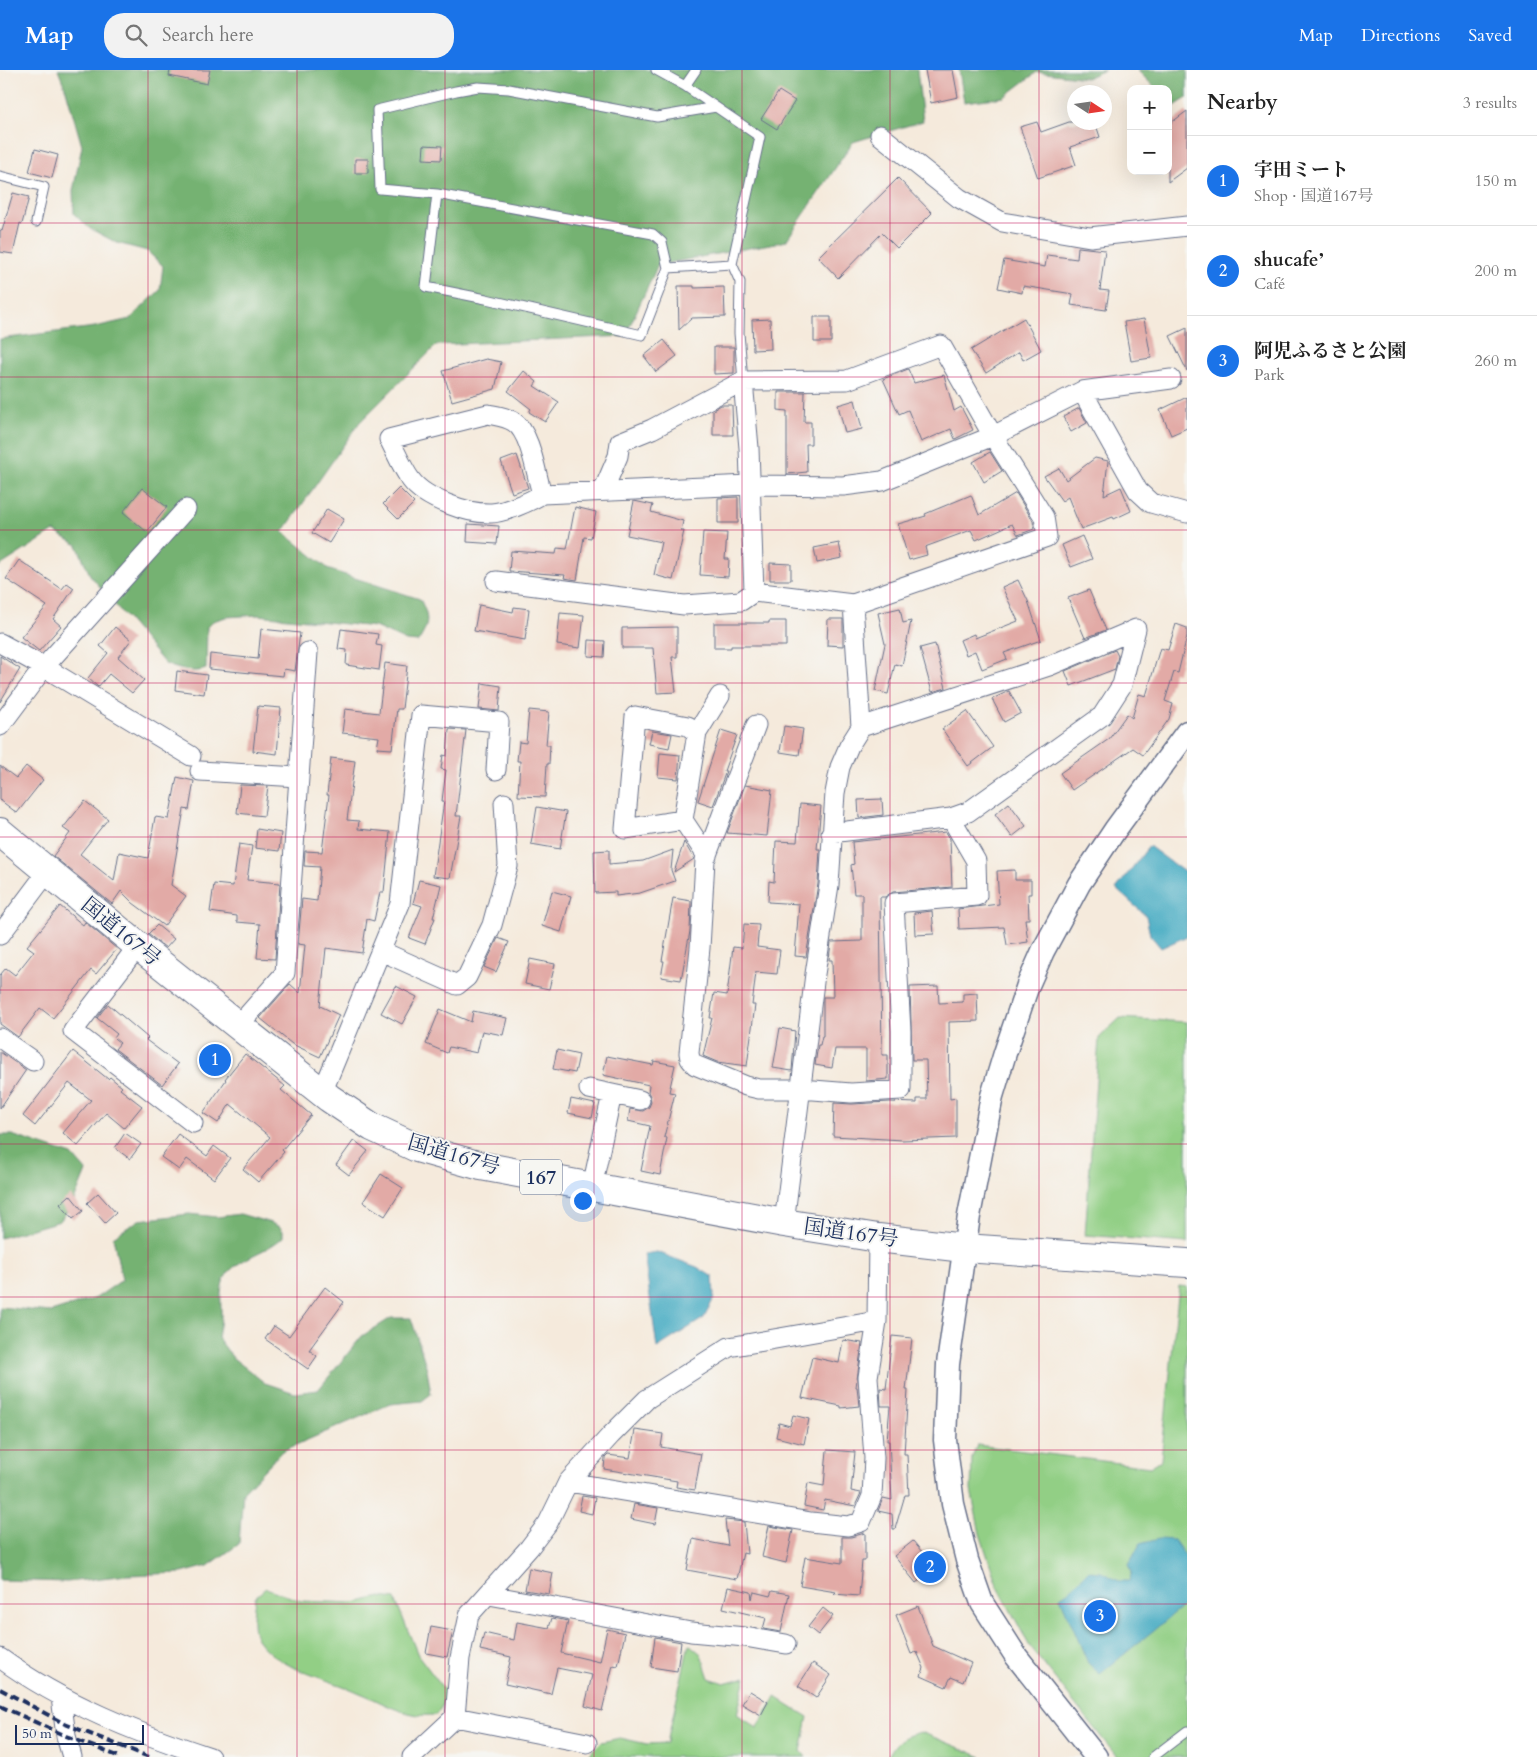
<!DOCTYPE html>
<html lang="en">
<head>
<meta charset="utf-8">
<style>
  :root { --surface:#fff; --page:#f2f2f2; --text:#222; --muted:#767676; --line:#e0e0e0; --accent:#1a73e8 }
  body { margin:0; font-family:Cardo,"Noto Serif JP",serif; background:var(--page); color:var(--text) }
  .controls { position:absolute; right:15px; top:15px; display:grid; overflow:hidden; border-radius:10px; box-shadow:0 5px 20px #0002 }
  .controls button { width:45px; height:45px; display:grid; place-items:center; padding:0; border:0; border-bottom:1px solid var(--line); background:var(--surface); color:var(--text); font:25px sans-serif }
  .compass { position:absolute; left:1067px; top:15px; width:45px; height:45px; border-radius:50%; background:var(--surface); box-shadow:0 5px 20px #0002; rotate:102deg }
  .scale { position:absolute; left:15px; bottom:12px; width:129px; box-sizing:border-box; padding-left:5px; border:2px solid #1b2f5e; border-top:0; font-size:14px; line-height:18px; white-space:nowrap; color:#1b2f5e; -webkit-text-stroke:4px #f6f6f2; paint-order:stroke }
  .you { position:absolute; left:582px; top:1130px; width:18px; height:18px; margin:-12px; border:4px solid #fff; border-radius:50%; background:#1a73e8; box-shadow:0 0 0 8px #1a73e833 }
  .badge { display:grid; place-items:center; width:32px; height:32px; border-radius:50%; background:var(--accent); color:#fff; font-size:16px; font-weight:700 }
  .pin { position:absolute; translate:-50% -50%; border:2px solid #fff; box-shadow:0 1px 5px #0006 }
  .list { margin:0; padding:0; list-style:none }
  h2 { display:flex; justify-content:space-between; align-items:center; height:65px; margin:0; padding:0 20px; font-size:21px }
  h2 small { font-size:16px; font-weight:400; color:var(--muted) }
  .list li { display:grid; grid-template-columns:32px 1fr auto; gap:15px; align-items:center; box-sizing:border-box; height:90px; padding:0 20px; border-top:1px solid var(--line) }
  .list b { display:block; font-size:19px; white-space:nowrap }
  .list p { margin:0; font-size:16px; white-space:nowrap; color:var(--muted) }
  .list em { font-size:16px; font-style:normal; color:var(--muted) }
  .icon { flex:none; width:28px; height:28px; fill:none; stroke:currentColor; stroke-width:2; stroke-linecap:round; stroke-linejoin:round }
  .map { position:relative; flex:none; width:1187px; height:1687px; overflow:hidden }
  header { display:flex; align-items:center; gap:30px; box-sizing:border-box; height:70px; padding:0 25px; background:var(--accent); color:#fff }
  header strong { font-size:24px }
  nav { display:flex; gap:28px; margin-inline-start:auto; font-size:18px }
  .search { width:350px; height:45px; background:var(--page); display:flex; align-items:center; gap:12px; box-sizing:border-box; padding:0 18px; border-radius:20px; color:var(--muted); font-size:19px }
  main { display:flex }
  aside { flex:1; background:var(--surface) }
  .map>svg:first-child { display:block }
  .green { fill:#92cf85; stroke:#567f72 }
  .forest { fill:#75b272; stroke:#487068 }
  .water { fill:#41a9c1; stroke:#2e6c90 }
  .building { fill:#e2aaa6 }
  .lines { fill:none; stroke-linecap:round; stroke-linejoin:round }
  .service-casing { stroke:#67708a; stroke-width:11 }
  .minor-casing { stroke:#67708a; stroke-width:21 }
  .tertiary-casing { stroke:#67708a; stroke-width:25 }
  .trunk-casing { stroke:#67708a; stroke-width:30 }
  .service { stroke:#fff; stroke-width:9 }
  .minor { stroke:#fff; stroke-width:19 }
  .tertiary { stroke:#fff; stroke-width:22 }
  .trunk { stroke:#fff; stroke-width:28 }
  .rail { stroke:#1b2f5e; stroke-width:4; stroke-dasharray:8 4; stroke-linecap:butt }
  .grid { fill:none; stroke:#c2185b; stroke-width:1; stroke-opacity:0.55 }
  .labels { text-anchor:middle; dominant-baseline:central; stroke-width:4; stroke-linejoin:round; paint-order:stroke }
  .shield { fill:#f6f6f2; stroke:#5d6b8a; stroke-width:1 }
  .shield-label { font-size:20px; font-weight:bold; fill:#1b2f5e }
  .street-label { font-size:21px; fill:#1b2f5e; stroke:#f6f6f2 }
</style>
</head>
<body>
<header>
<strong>Map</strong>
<div class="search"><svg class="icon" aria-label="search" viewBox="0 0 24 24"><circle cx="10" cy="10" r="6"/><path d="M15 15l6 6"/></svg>Search here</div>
<nav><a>Map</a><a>Directions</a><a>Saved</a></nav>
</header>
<main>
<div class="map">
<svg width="1187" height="1687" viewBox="0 0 1187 1687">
  <rect width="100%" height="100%" fill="#f6f6f2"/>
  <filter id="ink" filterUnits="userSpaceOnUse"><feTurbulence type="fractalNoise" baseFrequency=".02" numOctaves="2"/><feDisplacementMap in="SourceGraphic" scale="10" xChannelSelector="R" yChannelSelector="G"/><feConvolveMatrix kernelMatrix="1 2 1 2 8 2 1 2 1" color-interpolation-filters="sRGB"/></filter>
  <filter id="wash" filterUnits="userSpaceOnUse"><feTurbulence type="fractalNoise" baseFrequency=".0096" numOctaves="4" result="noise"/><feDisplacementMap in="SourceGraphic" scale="20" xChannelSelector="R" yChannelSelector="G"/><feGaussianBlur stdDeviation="1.12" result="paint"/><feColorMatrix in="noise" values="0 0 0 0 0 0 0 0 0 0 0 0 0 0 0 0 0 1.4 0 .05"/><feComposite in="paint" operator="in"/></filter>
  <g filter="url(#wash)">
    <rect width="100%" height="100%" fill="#f5eadc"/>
    <path class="green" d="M1120 948 1187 952V1173L1085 1165 1099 968Z
      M1179 1216 1187 1217V1687H1117L1030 1577 997 1515 980 1464 971 1420 972 1388 977 1375 1150 1397 1161 1390Z
      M266 1518 301 1531 354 1533 381 1527 395 1529 418 1585 449 1626 436 1645C429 1645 420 1646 413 1644 394 1641 378 1630 360 1623 328 1608 278 1600 257 1569 250 1557 254 1540 255 1527Z
      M689 1574 701 1584 709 1608 724 1613 746 1607 737 1644 757 1658 776 1627 808 1647 801 1681 806 1687H586L601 1672 620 1668 647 1674 667 1673Z
      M921 1662 982 1687H888C897 1669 902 1667 921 1662Z"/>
    <path class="forest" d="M58 0H917L923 51 853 72 786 171 658 195 625 266 437 275 359 353 283 462 330 500 420 529C429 547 430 554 418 572L406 571 375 557 258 545 226 547 213 551 207 557 206 599C194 604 177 599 165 594L90 505 77 475 54 461 0 496V269L95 257 130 249 160 220 163 196 147 181 117 173 89 158 74 144 73 121 82 76 66 20Z
      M959 0H1105L1086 8 1037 2 1004 27 964 32Z
      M1137 0H1187V28L1173 37 1168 31V19H1156Z
      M0 1065H12L72 1085 86 1101 73 1133 60 1151 0 1168Z
      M189 1144 217 1147 240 1144 271 1153 280 1157 283 1161V1167C274 1176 261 1181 250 1187 222 1202 220 1211 221 1240 222 1249 219 1259 218 1268L233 1288 265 1313 295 1323 318 1320 362 1266 391 1248H411L427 1299 431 1324 422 1331 390 1334 282 1381 243 1422 239 1474 208 1496 182 1503 127 1505 67 1512 0 1510V1237L51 1242 96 1228 122 1210 113 1167 139 1150Z"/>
    <path class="water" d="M1149 776 1187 804V866L1161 878 1150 865 1146 846 1116 819Z
      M657 1182 697 1197 713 1207 714 1228 704 1248 657 1278 644 1184Z
      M1159 1469 1174 1470 1187 1488V1533L1100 1604 1088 1593 1060 1527 1069 1521 1088 1501 1101 1502 1119 1511H1129L1132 1502 1129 1494 1140 1474Z"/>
    <g id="blocks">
      <path class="building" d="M170 0H210L207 14 169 6Z
        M925 0H953L958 27 931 33Z
        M779 21 795 31 777 59 761 49Z
        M1187 41V98L1168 112V55Z
        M1037 52 1041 62 1069 52H1095L1100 67 1070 77 1076 95 1038 108 1020 57Z
        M424 75 442 76 441 90 423 89Z
        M35 79 58 85 52 108 29 102Z
        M355 89H368V103H355Z
        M898 108 932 143 897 178 882 163 838 208 818 187Z
        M13 123 29 127 22 154 20 153 13 184 0 182V160L2 161Z
        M1078 177 1105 180 1100 220 1109 221 1106 240 1071 235 1073 224 1023 216 1022 223 998 218 1004 190 1045 197 1047 185 1077 189Z
        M678 216H694V218L724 217 725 247 692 248 679 260Z
        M814 247H831V272H814Z
        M1024 248 1041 280 1023 290 1019 282 986 303 971 280Z
        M770 249 771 279 753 280 752 250Z
        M1144 249 1151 288 1131 291 1124 252Z
        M1187 258V301L1170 266Z
        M664 270 677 286 656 302 644 286Z
        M714 277H734V303L714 304Z
        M486 289 501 292 495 319 452 331 443 301Z
        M908 299 914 313 944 305 954 341 961 337 973 360 955 369 951 359 921 372 908 340 899 344 883 309Z
        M524 301 537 312 534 316 559 332 545 352 529 342 531 339 508 321Z
        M778 322H805L804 352H811V374H806L807 402 787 404V341L778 340Z
        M1187 327V358L1171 365 1160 340Z
        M855 330 862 359 845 363 838 335Z
        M721 335H732L733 365H713V340Z
        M1079 338 1087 353 1071 362 1063 347Z
        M990 382 1002 401 984 412 973 392Z
        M517 385 528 418 512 423 501 391Z
        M1095 388 1108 391 1104 425 1121 417 1131 441 1114 449 1113 447 1081 459 1068 427 1062 431 1044 406 1059 398 1066 410Z
        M142 418 167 437 147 462 123 442Z
        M399 418 414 433 398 449 383 434Z
        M1016 423 1033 451 1034 459 1018 465 1012 454 976 470 971 460 925 477 927 485 909 490 898 454 926 446 925 444 971 425 979 445Z
        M738 427V453H718V428Z
        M634 431 653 435 651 442 683 451 681 461H684L673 510 654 505 661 472 627 465Z
        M575 437 596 442 591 468 584 467 577 510 564 508 565 505 509 501 511 481 556 484 557 478 567 479Z
        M327 439 344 449 329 473 312 463Z
        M468 454 499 456 497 474 467 472Z
        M703 462 727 463 725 489H729L728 507 700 505Z
        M1082 466 1092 489 1071 497 1062 475Z
        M839 473 842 488 817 493 814 478Z
        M19 490 62 519 67 513 74 518 53 549 61 556 39 581 21 567 47 536 6 509Z
        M770 493 791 494V510H770Z
        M1018 510 1028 531 1041 570 1004 583 1007 589 982 599 975 581 966 585 960 570 974 564 975 568 1018 551 1002 517Z
        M1089 520 1106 560 1085 568 1068 528Z
        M479 535 513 542 514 537 529 539 525 570 474 561Z
        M900 538 903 553 911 551 902 596 895 594 888 624 875 621 885 574 878 543Z
        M560 543 584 545 580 578 557 575Z
        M828 549H843V576L827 575Z
        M769 551H786V576H731V578H714V553H769Z
        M1176 554 1187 558V566L1178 603 1174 602 1165 631 1173 634 1169 649 1143 685 1133 678 1072 720 1060 703 1109 669 1127 644 1132 648 1139 624 1146 626 1160 578 1168 580Z
        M115 557 131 570 118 587 144 610 132 623 109 604 98 617 88 608 108 583 100 576Z
        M677 557V587H672L676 622 657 623 653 578H622V558Z
        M261 559 300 563 295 601 284 599 283 606 209 599 210 584 258 589Z
        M341 559 378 564 376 575 382 576 379 600 346 595 347 580 338 579Z
        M589 570 605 571 604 587 588 586Z
        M935 574 946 618 932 622 920 578Z
        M1115 580 1118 586 1115 599 1071 616 1065 601Z
        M0 586 20 599 0 632Z
        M385 593 407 596 402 639H397L392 679 377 678 379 667 342 663 345 639 379 643Z
        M177 601 207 605 204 624 175 620Z
        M482 613 501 616 499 641 479 639Z
        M1009 621 1021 643 1004 652 992 629Z
        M258 636 281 638 277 684 253 681Z
        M529 640 549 642 546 675H550L549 694H547L545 727 518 726 520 691H517L519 672 526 673Z
        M967 641 993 677 968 696 942 659Z
        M784 656 803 659 799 685 780 682Z
        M449 659 466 660 456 746H461L450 808 433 806 444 731H442L446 700 441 699 443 685 447 686Z
        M721 660 737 665 724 701H726L713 736 698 731Z
        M652 661 672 664 669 678 649 674Z
        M660 683 680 685 678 709 658 707Z
        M331 688 355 691 347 750 359 751 358 759 390 762 384 822H380L374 851 367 849 362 883 326 878 320 936 339 945 320 987 292 974 260 948 290 914 300 923 305 875 298 874 302 829 317 831 320 797 304 796 305 781 322 782 329 725H327Z
        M0 696 16 708 26 696 43 710 17 743 0 730Z
        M177 707 194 711 189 740 184 739 171 815 186 826 164 856 133 833 121 821 112 834 53 786 70 763 63 758 85 731 108 749 80 784 114 811 119 782 148 788 155 747 169 749Z
        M240 715 268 716 264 746 237 743Z
        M745 715 772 720 767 766 727 763Z
        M882 729 883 745 859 748 858 730Z
        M1009 733 1026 756 1012 767 995 744Z
        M800 734 821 736 817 779H820L818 814 806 887 795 886 799 834 768 832 769 811 774 812 776 771 797 772Z
        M537 737 566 742 560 779 531 774Z
        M257 759 281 763 279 781 255 778Z
        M946 762 950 769 952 817 893 822 885 827H880L882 985H888V1009L866 1011V979H835L832 998 815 995 818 975H820L822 966H823V927H833L832 890H829L831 872 862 871V824H854L851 795 854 794 852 772Z
        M684 772 694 789 674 802Z
        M239 774 252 776 247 810 280 813 275 889 257 888 260 854 237 852V846L210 842 214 814 233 816Z
        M609 780V794L643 791 673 780 671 800 675 811 640 823 616 826V822L595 823 594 781Z
        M1015 800V810H1031V824H1028L1029 849H1025L1028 872 1007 875 1004 857 959 859 958 839 999 834 997 801Z
        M419 810 441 815 433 848H435L425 874 409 868 422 836 413 833Z
        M552 821 571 826 561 862 542 856Z
        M673 828 691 831 690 861 681 910 661 907 664 891H662Z
        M60 836 83 855 85 852 117 879 96 904 91 900 53 948 40 938 18 967 0 954V905L6 898 15 905 34 881 27 876Z
        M932 841 934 864 915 865 914 843Z
        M744 854 759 855 757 877 780 880 777 904 756 902 752 935H755L747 996 717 992 703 986 712 948H710L714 923 727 925 733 877 742 878Z
        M157 855 174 869 166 878 148 864Z
        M498 868 509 872 496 902 484 897Z
        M530 889 555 894 549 919 525 914Z
        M396 916 417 927 402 954 381 943Z
        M938 916 939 933 963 932V924L977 923 978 951 949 952 950 1029 956 1028V1068L903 1070 833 1066 834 1033 852 1034 890 1032 917 1033V1029H927L926 990H912L910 917Z
        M108 934 148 968 146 970 178 994 162 1015 115 979 120 973 114 968 117 964 97 948Z
        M440 939 471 952 473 941 507 948 503 965 482 961 477 983 449 977 447 983 426 974Z
        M780 958 795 961 792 1001 773 998Z
        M557 980 579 985 575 1003 553 999Z
        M73 981 108 1009 110 1007 122 1017 120 1019 142 1036 124 1058 106 1043 78 1076 63 1063 91 1030 69 1013 35 1056 23 1046Z
        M0 982 26 1000 0 1038Z
        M245 984 285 1016 281 1020 311 1045 282 1080 284 1082 258 1112 243 1099 270 1067 230 1034 218 1053 203 1043 226 1010 225 1009Z
        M607 986 653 995 654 991 675 995 669 1022 675 1023 664 1067 667 1068 660 1105 641 1101 650 1056 628 1051 630 1039 643 1041 649 1037 651 1032 650 1026 648 1022 649 1015 603 1005Z
        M571 1029 595 1034 592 1048 568 1043Z
        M125 1063 141 1074 130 1089 115 1078Z
        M178 1064 207 1086 214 1076 230 1088 214 1109 187 1089 179 1100 161 1087Z
        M354 1070 368 1081 349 1105 336 1095Z
        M381 1104 403 1118 385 1146 363 1132Z
        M98 1123 116 1143 105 1153 87 1133Z
        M70 1125 83 1141 73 1149 60 1134Z
        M325 1217 344 1232 309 1280 317 1286 308 1299 265 1269 274 1256 289 1266Z
        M892 1266 912 1268 906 1320H908L904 1384H907L909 1425H905L895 1459H893L892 1444 878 1441 883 1428 892 1430 889 1371H887L890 1336H881L880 1318 886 1319Z
        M843 1270 862 1273 856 1317H857L859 1336 841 1338V1336L802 1328 812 1287 839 1293Z
        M793 1345 809 1349 804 1374 776 1367 779 1353 790 1356Z
        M635 1360 663 1364 661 1377 701 1384 695 1420 676 1417 677 1411 604 1399 605 1388 608 1385 630 1388Z
        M827 1380 855 1382 851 1421 861 1423 855 1436 825 1430 823 1440 804 1436 808 1413 824 1416Z
        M582 1426 595 1428 592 1444 579 1441Z
        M634 1434 658 1438 655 1454 631 1449Z
        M725 1450 744 1452 747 1484 743 1483 737 1509 687 1500 693 1469 728 1476Z
        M769 1456 793 1460 786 1493 762 1487Z
        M865 1463V1491H862L859 1526 834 1524 836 1522 800 1516 805 1487 842 1493V1467H851Z
        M913 1471 935 1498 916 1513 894 1486Z
        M529 1498 553 1503 549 1524 525 1520Z
        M728 1517 751 1522 752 1529 754 1522 770 1526 772 1521 789 1524 781 1562 763 1559 766 1548 723 1538Z
        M918 1536 933 1576 971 1593 963 1612 951 1607 946 1617 921 1606 924 1598 917 1582 911 1584 896 1545Z
        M823 1538 833 1546 818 1565 808 1557Z
        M552 1548 568 1551 561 1583 600 1592 607 1559 625 1563 618 1596 613 1595 602 1641 585 1636 592 1605 557 1598 551 1624 505 1614 511 1587 480 1580 484 1563 514 1570 517 1552 549 1558Z
        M431 1557 453 1561 447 1587 426 1583Z
        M655 1567 681 1572 677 1601 651 1597Z
        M813 1593 831 1605 816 1628 798 1616Z
        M750 1621 768 1632 761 1645 742 1634Z"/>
    </g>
  </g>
  <g filter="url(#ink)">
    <use href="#blocks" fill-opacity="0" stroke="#67708a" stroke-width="1"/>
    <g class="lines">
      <defs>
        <path id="service" d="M656 0 685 16 760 67 732 194 740 212 739 263 743 311
          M685 16 696 0
          M716 37 657 47 509 19 478 17 456 21 377 40 380 119 437 124 653 164 662 172 668 198 732 194
          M0 106 44 117 36 152
          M437 124 426 217 486 229 642 265 668 198
          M1153 1687 1187 1661"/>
        <path id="minor" d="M880 65 959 128 1002 152 1090 167 1187 156
          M743 311 749 378 754 522
          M1082 321 1138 421 1151 433 1187 443
          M542 424C536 405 531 363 514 352 507 347 497 346 488 344L389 369C396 382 402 398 411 410 425 429 468 444 491 443 503 443 532 431 542 424L750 415 843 416 882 411 993 366 1082 321 1171 309
          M496 511 684 535 741 531 754 522 853 534 1047 467 1044 447 993 366 941 275 847 310 743 311 652 359 620 372 618 386 603 421
          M0 573 44 597 191 686
          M756 655 705 790 700 878 689 983 690 989 695 995 746 1016 759 1019H801L851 1023 901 1020V961L894 833 977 826 976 791 951 748
          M0 656 44 597 186 439
          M697 663 720 626
          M200 701 298 707
          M683 750 625 759 635 646 688 656 697 663 683 750 707 786
          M831 763 951 748 968 742 1102 646 1122 615 1136 559 1049 596 861 657
          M0 865 48 801
          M138 876 73 961 193 1053
          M381 881 457 915 467 907 492 855 508 796 504 733
          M238 956 285 903 308 582
          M0 968 33 991
          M589 1019 640 1030
          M322 1023 400 834 421 645 499 652 496 700
          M592 1117 612 1024
          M784 1153 815 904 829 815 835 723 840 697 849 676 861 657 853 534
          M568 1412 811 1452 848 1456 861 1452 872 1426 874 1388 868 1307 877 1251
          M489 1525 691 1562 745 1567 786 1574
          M0 1588C63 1634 137 1663 210 1687
          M61 1627 66 1666 72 1687
          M455 1647 587 1673
          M412 1687 455 1647 460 1588 469 1545 529 1478 548 1453 568 1412 611 1365 647 1329 729 1277 877 1251 878 1168"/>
        <path id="tertiary" d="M1096 1687 1016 1586 982 1533 967 1490 953 1434 945 1370 948 1294 969 1146 992 1026 1005 983 1028 915 1043 881 1079 814 1115 760 1187 662"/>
        <path id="trunk" d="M0 762 138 876 329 1028 372 1057 417 1078 481 1096 784 1153 878 1168 964 1178 1187 1193"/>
      </defs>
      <use href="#service" class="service-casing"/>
      <use href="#minor" class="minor-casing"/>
      <use href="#tertiary" class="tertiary-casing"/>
      <use href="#trunk" class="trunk-casing"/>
      <use href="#service" class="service"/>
      <use href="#minor" class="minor"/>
      <use href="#tertiary" class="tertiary"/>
      <use href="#trunk" class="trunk"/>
      <path class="rail" d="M0 1619 65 1654 149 1687
        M0 1636 66 1666 120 1687"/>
    </g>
  </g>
  <path class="grid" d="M148 0V1687M297 0V1687M445 0V1687M594 0V1687M742 0V1687M890 0V1687M1039 0V1687M0 153H1187M0 307H1187M0 460H1187M0 613H1187M0 767H1187M0 920H1187M0 1074H1187M0 1227H1187M0 1380H1187M0 1534H1187"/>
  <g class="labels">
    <rect class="shield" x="520" y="1089.5" width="42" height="35" rx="4"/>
    <g class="shield-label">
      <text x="541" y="1107">167</text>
    </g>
    <g class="street-label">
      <text transform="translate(121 862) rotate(39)">国道167号</text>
      <text transform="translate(454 1085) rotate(16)">国道167号</text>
      <text transform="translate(851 1163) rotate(8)">国道167号</text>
    </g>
  </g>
</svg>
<div class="controls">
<button>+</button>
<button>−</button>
</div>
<svg class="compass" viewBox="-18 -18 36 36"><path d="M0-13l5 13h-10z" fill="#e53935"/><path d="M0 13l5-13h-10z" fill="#767676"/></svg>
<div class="scale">50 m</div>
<div class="you"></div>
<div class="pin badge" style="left:215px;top:990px">1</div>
<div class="pin badge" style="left:930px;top:1497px">2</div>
<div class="pin badge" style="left:1100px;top:1546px">3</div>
</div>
<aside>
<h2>Nearby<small>3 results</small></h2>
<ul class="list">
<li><span class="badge">1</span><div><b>宇田ミート</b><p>Shop · 国道167号</p></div><em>150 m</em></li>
<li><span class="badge">2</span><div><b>shucafe’</b><p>Café</p></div><em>200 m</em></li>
<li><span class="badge">3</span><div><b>阿児ふるさと公園</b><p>Park</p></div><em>260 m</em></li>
</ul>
</aside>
</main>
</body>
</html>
